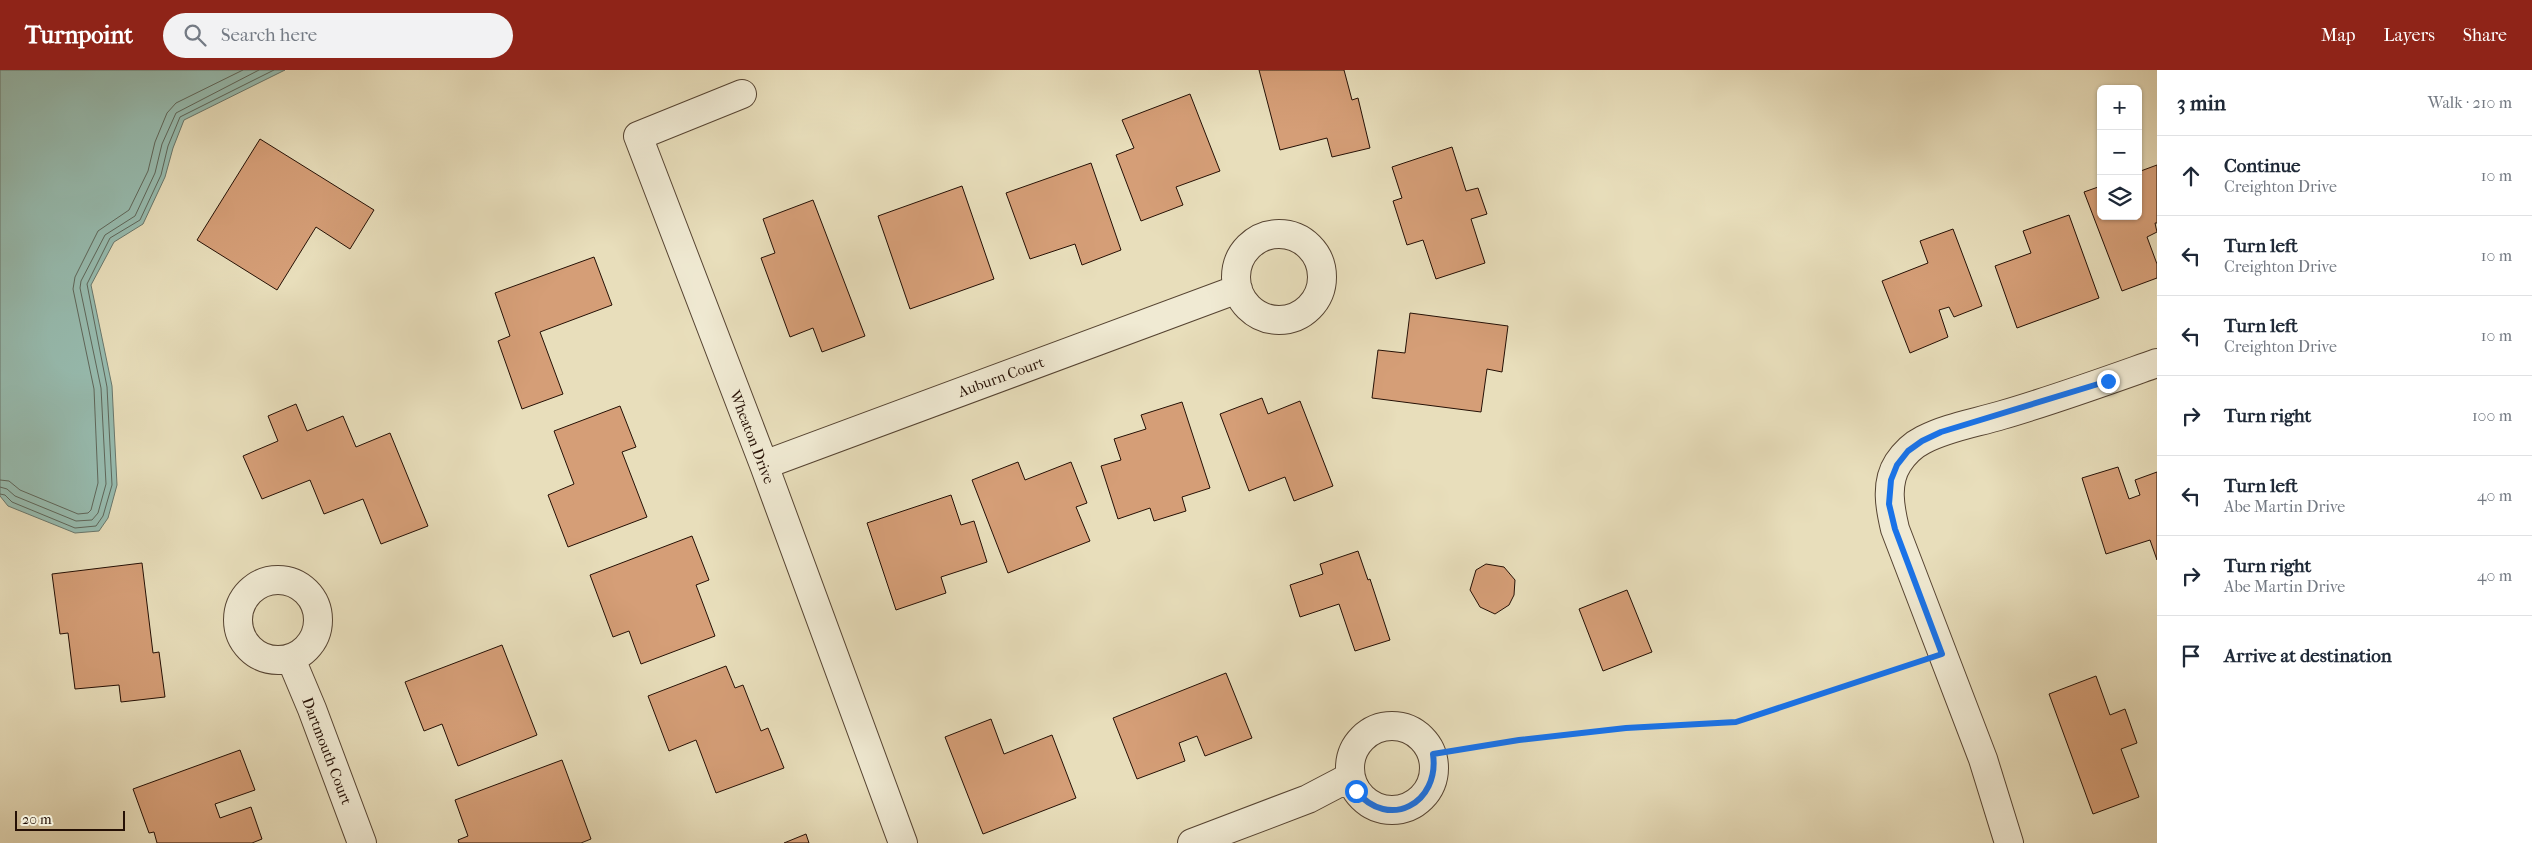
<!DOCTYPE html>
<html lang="en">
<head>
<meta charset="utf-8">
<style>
  :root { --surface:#fff; --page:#f2f2f3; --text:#1f2937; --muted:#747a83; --line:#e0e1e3; --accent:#8f2418 }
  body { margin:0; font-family:"IM FELL French Canon",serif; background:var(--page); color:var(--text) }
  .controls { position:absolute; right:15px; top:15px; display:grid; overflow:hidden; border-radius:8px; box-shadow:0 1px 4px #0004 }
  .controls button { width:45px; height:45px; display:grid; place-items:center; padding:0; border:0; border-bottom:1px solid var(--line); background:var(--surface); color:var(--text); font:25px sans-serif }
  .scale { position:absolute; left:15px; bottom:12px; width:110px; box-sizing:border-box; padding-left:5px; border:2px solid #251005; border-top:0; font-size:14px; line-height:18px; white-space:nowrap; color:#251005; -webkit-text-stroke:4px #f0ead3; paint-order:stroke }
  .stop { position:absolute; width:15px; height:15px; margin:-11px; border:4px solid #1a73e8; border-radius:50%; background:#fff }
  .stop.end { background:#1a73e8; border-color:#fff; box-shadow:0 1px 5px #0008 }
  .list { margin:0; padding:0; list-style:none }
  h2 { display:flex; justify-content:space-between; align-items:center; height:65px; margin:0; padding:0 20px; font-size:21px }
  h2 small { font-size:16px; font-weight:400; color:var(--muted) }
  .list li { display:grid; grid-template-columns:32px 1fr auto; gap:15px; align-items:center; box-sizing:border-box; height:80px; padding:0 20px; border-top:1px solid var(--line) }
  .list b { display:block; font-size:19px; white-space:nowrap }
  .list p { margin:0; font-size:16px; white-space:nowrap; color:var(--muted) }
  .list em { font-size:16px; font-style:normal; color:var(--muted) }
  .icon { flex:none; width:28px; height:28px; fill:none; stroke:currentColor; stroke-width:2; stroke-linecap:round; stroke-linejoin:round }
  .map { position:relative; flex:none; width:2157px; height:773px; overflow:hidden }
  header { display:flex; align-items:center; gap:30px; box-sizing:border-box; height:70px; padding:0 25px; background:var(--accent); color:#fff }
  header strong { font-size:24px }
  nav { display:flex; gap:28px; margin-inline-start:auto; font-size:18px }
  .search { width:350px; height:45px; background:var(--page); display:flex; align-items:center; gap:12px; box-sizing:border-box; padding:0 18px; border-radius:28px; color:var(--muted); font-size:19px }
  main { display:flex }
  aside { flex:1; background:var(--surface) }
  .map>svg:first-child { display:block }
  .water { fill:#97bcb0; stroke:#69776c }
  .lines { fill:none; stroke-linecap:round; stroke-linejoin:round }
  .shore { stroke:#5e665a; stroke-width:1 }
  .building { fill:#d59e77; stroke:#251005 }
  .street-casing { stroke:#564432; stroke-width:30 }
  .path { stroke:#251005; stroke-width:3; stroke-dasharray:1 2.5; stroke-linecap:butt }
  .street { stroke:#f0ead3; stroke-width:28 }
  .route { stroke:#1a73e8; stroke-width:6 }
  .labels { text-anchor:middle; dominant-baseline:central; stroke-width:4; stroke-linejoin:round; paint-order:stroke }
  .street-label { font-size:15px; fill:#251005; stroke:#f0ead3 }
</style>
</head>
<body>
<header>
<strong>Turnpoint</strong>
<div class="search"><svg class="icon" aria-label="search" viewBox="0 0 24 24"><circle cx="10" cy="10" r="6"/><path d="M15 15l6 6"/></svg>Search here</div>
<nav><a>Map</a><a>Layers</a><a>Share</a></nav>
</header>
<main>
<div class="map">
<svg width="2157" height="773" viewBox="0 0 2157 773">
  <rect width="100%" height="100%" fill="#e8debb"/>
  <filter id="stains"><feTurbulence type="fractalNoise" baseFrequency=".004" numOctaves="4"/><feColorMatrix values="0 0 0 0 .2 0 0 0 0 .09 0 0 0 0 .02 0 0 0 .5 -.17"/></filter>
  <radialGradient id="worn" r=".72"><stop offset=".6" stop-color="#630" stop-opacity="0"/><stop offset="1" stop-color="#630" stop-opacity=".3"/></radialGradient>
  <path class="water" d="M0 0H285L184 50 173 78 165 107 143 154 114 172 91 215 112 316 117 415 108 448 99 461 75 463 8 436 0 426Z"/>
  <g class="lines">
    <path class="shore" d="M0 410 9 411 20 420 78 444 88 443 91 440 98 413 94 319 73 219 75 207 98 161 129 140 148 101 155 72 167 43 176 33 243 0
      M0 417 7 419 15 426 76 451 92 450 98 443 106 414 101 318 80 218 81 211 105 165 135 146 155 103 162 74 176 43 259 0
      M0 424 5 425 12 432 75 458 96 456 103 446 112 415 107 317 87 214 110 168 140 150 161 105 168 76 180 47 274 0"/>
  </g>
  <path class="building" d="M1259 0H1344L1352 30 1358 28 1370 78 1332 87 1327 68 1280 80Z
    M1190 24 1220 101 1176 117 1183 135 1141 151 1116 85 1134 78 1122 50Z
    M260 69 374 140 350 179 316 157 277 220 197 170Z
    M1452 77 1466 121 1478 118 1487 144 1471 149 1485 193 1436 209 1423 170 1407 175 1393 131 1402 128 1392 97Z
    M1091 93 1121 180 1082 195 1075 174 1030 189 1006 123Z
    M2157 95V153H2155L2157 162 2147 167 2157 194V208L2122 221 2084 122 2101 116V146H2138V102Z
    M962 116 994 209 910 239 878 146Z
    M813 130 865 266 822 282 813 258 790 267 761 188 775 183 763 149Z
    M2069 145 2099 228 2017 258 1995 196 2031 183 2023 161Z
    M1953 159 1982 236 1954 247 1949 237 1939 240 1948 267 1910 283 1882 211 1928 193 1920 171Z
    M594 187 612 235 540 262 563 324 522 339 498 271 510 266 495 223Z
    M1410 243 1508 256 1502 302 1487 299 1481 342 1372 328 1378 280 1405 283Z
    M1262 328 1268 344 1300 331 1333 416 1294 431 1285 407 1249 421 1220 344Z
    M1182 332 1210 418 1182 427 1186 441 1154 451 1150 438 1118 449 1101 396 1121 390 1114 369 1146 359 1141 345Z
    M296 334 307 361 343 346 356 377 390 363 428 456 381 474 363 429 324 444 310 410 262 429 243 386 278 371 268 346Z
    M620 336 636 377 622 382 647 447 568 477 548 425 574 414 554 361Z
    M1018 392 1025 410 1071 392 1087 433 1076 437 1090 471 1008 503 972 410Z
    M2118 397 2129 429 2140 425 2135 410 2157 402V490L2150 470 2106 484 2082 408Z
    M951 425 961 455 974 451 987 492 941 507 946 523 896 540 867 453Z
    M692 466 709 510 696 515 715 566 641 594 629 561 613 567 590 505Z
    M1358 481 1368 510 1370 509 1390 570 1355 581 1339 534 1300 547 1290 515 1323 504 1320 494Z
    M142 493 153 583 159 582 165 627 121 632 119 615 75 619 68 563 60 564 52 504Z
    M1486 494 1504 497 1515 510 1514 525 1509 535 1495 544 1480 537 1470 520 1476 500Z
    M1627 520 1652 582 1603 601 1579 539Z
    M502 575 537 665 458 696 442 654 424 661 405 612Z
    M726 596 735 618 743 615 761 661 768 658 784 698 716 723 696 670 669 681 648 626Z
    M1226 603 1252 668 1205 686 1197 666 1179 673 1185 691 1137 709 1113 648Z
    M2096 606 2110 645 2125 639 2137 673 2121 679 2139 727 2093 744 2049 624Z
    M991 649 1004 684 1052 665 1076 728 983 764 945 667Z
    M240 680 255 720 215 734 220 748 251 737 262 769 252 773H157L154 762 149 763 133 719Z
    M562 690 591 769 581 773H459L458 770 468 766 455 730Z
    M806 764 809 773H784Z"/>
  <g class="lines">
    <defs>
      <path id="street" d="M742 24 638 66 764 395 903 773
        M1236 207a43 43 0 1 1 86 0a43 43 0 1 1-86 0Z
        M764 395 1238 219
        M238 550a40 40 0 1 1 80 0a40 40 0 1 1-80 0Z
        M291 589 312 639 362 773
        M1350 698a42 42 0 1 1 84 0a42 42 0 1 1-84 0Z
        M1192 773 1308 729 1350 707
        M2009 773 1983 689 1895 459C1890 438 1885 413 1898 393 1904 384 1913 375 1923 370 1948 357 1976 353 2002 345 2054 330 2106 311 2157 293"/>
    </defs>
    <use href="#street" class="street-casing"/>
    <path class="path" d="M1433 684 1519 670 1626 658 1736 652 1913 594"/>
    <use href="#street" class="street"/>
  </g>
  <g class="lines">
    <path class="route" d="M1356 721C1389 761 1440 733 1433 684L1519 670 1626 658 1736 652 1942 584 1895 459 1889 434 1891 410 1897 395 1908 381 1922 371 1941 362 2108 311"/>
  </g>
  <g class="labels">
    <g class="street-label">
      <text transform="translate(1001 307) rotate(-20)">Auburn Court</text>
      <text transform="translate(752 367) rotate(69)">Wheaton Drive</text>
      <text transform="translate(327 681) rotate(69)">Dartmouth Court</text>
    </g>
  </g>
  <rect width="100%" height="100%" filter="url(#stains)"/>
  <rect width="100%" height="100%" fill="url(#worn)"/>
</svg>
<div class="controls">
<button>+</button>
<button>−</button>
<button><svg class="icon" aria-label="layers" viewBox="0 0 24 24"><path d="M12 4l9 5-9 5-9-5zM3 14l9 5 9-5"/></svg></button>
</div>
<div class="scale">20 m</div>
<div class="stop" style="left:1356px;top:721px"></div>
<div class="stop end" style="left:2108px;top:311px"></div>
</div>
<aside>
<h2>3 min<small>Walk · 210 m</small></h2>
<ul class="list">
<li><svg class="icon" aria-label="ahead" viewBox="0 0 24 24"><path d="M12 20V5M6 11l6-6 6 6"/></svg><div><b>Continue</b><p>Creighton Drive</p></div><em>10 m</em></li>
<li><svg class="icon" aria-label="left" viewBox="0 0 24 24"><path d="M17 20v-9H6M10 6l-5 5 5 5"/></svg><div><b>Turn left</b><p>Creighton Drive</p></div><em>10 m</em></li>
<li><svg class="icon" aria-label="left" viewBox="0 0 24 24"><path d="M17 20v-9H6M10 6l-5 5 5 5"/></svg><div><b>Turn left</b><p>Creighton Drive</p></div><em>10 m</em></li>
<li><svg class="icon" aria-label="right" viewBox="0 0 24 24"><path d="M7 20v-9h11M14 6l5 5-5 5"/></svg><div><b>Turn right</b></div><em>100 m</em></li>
<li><svg class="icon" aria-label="left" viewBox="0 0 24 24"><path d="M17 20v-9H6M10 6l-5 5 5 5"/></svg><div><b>Turn left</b><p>Abe Martin Drive</p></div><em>40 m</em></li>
<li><svg class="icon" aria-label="right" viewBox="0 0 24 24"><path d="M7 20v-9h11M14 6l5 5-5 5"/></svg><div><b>Turn right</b><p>Abe Martin Drive</p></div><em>40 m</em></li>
<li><svg class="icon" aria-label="arrive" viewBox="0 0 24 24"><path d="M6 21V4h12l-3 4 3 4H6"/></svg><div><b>Arrive at destination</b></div></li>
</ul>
</aside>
</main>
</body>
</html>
